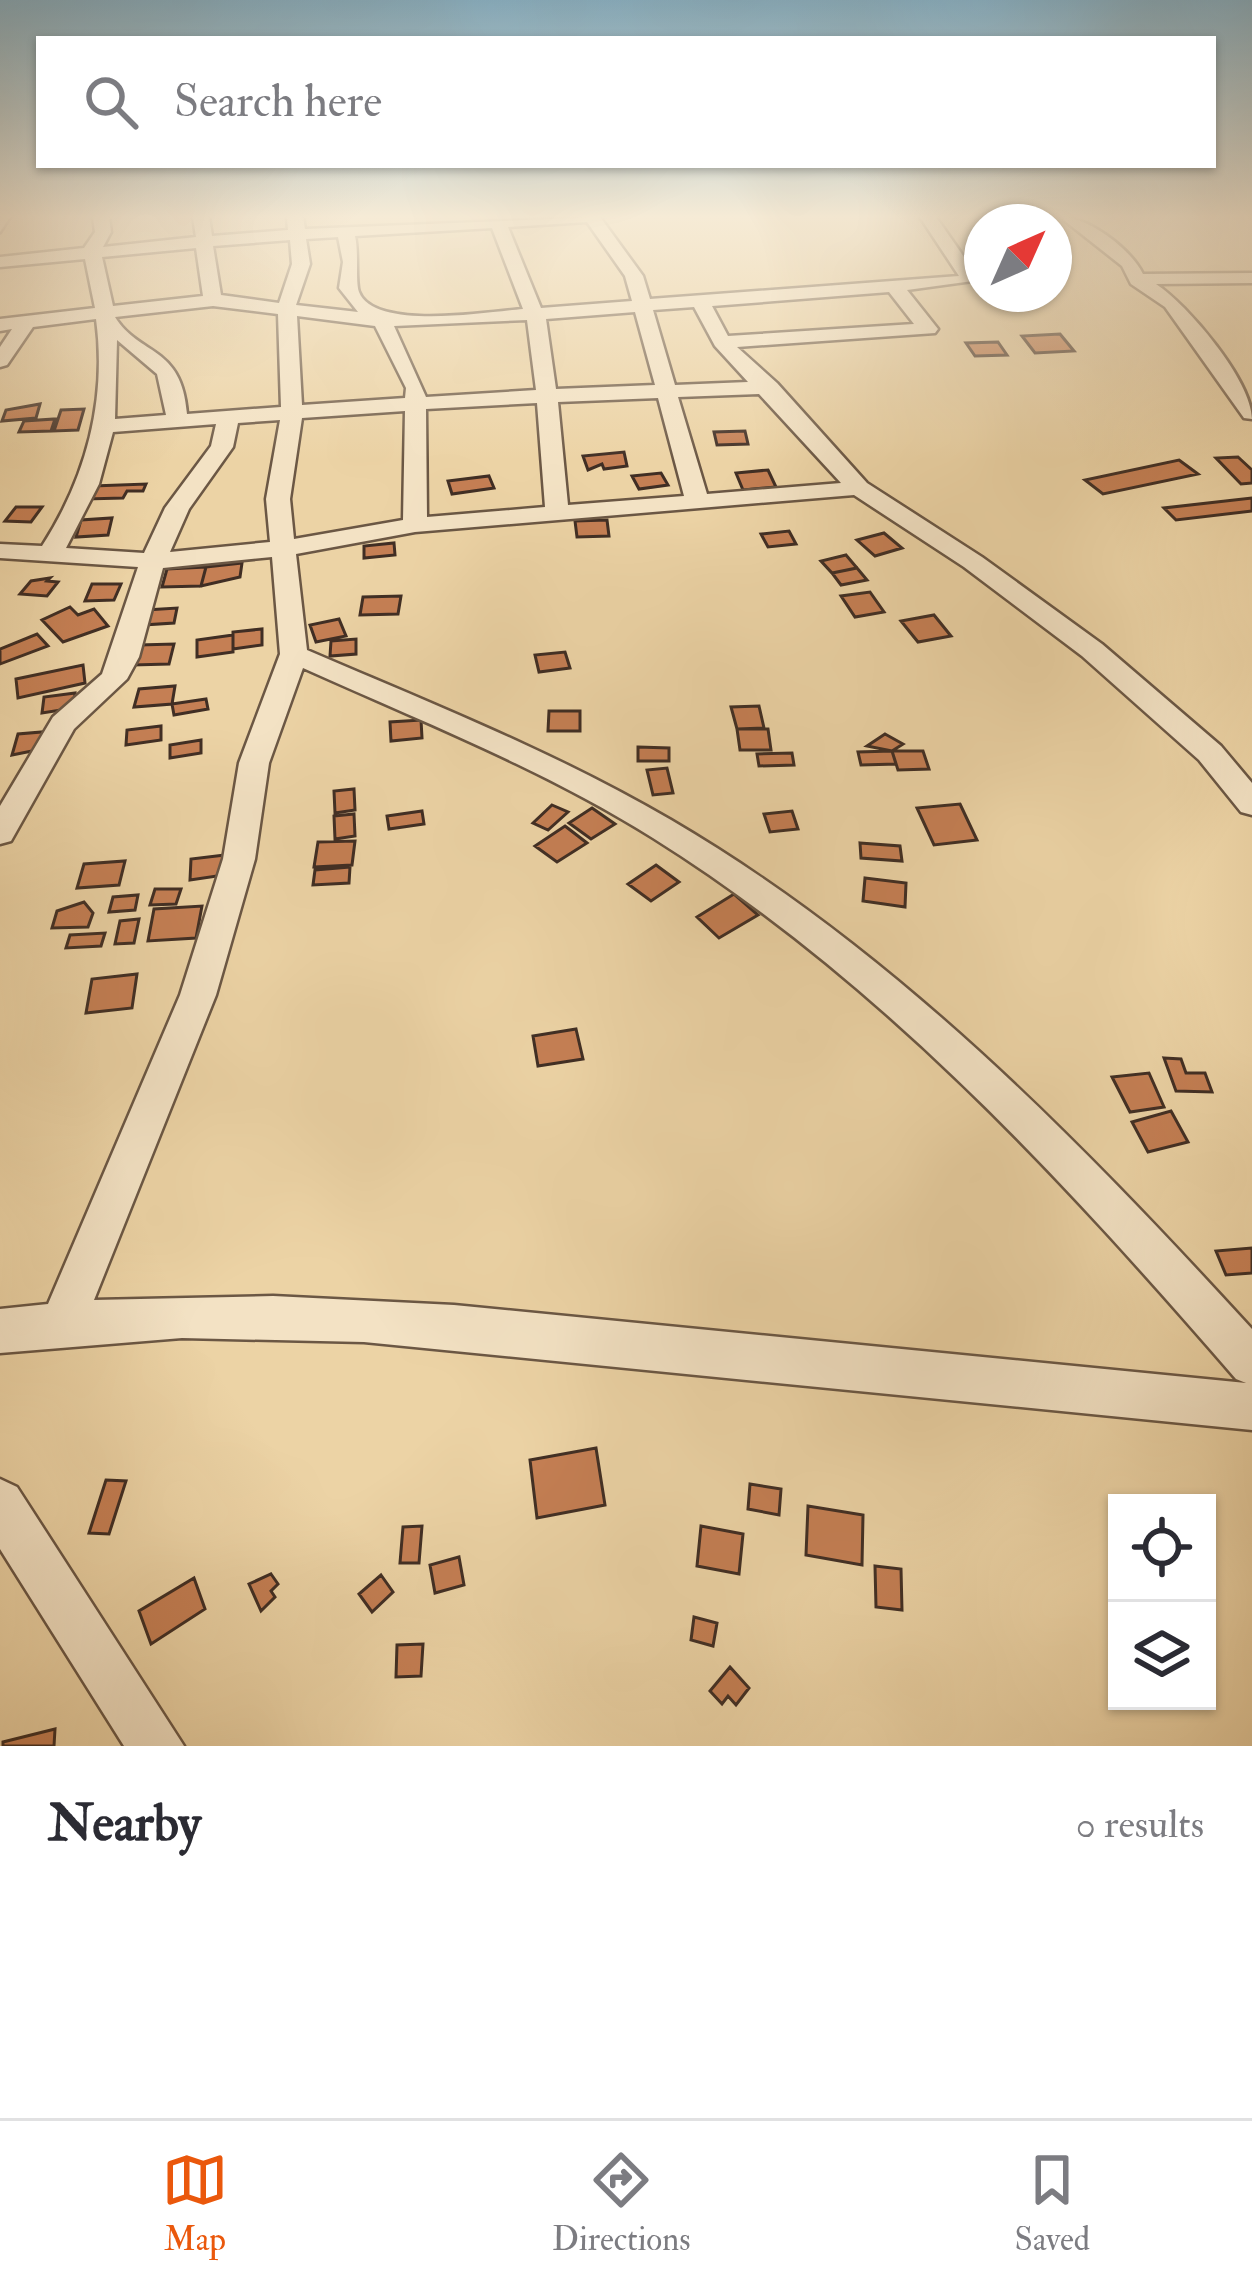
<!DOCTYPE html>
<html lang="en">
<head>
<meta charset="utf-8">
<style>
  :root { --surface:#fff; --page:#f7f7f7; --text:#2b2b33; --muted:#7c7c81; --line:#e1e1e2; --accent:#ea580c }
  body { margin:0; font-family:"IM FELL Double Pica",serif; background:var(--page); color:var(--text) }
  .controls { position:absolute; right:36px; bottom:36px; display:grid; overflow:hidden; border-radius:0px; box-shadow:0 3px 9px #0004 }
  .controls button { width:108px; height:108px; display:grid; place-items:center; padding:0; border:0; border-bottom:3px solid var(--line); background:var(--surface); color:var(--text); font:60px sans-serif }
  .compass { position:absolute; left:964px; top:204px; width:108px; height:108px; border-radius:50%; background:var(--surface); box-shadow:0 3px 9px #0004; rotate:45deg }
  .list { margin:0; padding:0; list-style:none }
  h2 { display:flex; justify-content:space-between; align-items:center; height:156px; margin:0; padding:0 48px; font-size:51px }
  h2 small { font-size:39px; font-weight:400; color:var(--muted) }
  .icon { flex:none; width:66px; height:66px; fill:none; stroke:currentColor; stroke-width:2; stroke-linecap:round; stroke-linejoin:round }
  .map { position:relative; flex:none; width:1252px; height:1746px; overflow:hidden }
  .search { position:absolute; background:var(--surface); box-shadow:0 3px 9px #0004; left:36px; right:36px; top:36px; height:132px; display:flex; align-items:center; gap:30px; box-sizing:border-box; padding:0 42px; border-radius:0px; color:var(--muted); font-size:45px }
  .sheet { height:372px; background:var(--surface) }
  nav { display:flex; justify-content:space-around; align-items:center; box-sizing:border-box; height:168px; border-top:3px solid var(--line); background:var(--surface); font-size:33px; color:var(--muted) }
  nav a { display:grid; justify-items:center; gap:6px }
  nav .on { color:var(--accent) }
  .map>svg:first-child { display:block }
  .building { fill:#c57f54; stroke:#402e24; stroke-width:3 }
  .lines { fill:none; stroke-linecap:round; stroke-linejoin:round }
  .minor-casing { stroke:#6b5744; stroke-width:5 }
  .minor { fill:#f3e2c4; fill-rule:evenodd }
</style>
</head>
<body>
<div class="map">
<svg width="1252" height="1746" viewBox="0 0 1252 1746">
  <rect width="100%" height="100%" fill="#ecd3a5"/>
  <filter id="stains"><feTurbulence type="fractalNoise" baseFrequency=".00167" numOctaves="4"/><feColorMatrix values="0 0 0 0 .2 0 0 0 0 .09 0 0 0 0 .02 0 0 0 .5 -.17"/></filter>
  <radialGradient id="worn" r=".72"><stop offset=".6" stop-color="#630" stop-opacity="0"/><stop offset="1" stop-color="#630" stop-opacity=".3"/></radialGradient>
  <path class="building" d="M1060 334 1074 351 1035 353 1022 336Z
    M998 342 1007 355 975 356 966 343Z
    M40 404 36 418 2 421 6 410Z
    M84 409 78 430 54 431 61 410Z
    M55 419 51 431 19 432 24 421Z
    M745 431 748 444 717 445 714 432Z
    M624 452 627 466 604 469 602 464 588 470 583 456Z
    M1238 457 1252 470V483L1241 484 1216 458Z
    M1179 460 1198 474 1103 494 1085 480Z
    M768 470 776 487 743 490 736 473Z
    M661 473 668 485 639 489 632 476Z
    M489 476 494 488 452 494 448 481Z
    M146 484 143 491H127L123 498 86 499 93 486Z
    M1252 498V511L1176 520 1164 508Z
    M16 507H42L31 522 5 521Z
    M112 518 108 535 76 537 81 520Z
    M607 520 609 536 577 537 575 521Z
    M789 531 796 544 768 547 761 534Z
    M884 533 902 548 875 556 857 540Z
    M394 543 395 555 364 558V546Z
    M846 555 857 568 832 573 821 561Z
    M242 563 240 577 201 586 206 567Z
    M206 567 201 586 162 587 167 569Z
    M857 568 867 580 841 585 832 573Z
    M50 578 47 581 58 582 47 596 20 594 31 581Z
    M92 584H121L114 600 85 601Z
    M870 592 884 612 855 617 841 596Z
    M401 596 398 614 360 615 363 597Z
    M70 607 78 615 94 609 108 626 63 642 42 620Z
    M177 608 174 623 142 625 146 610Z
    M934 615 951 636 918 642 901 621Z
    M339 619 346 636 316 642 310 625Z
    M262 629V645L233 649V632Z
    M37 634 48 646 0 664V649Z
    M233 635V652L197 657V640Z
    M356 639V654L330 656 331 641Z
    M174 644 169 664 133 665 139 645Z
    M565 652 570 668 539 672 535 655Z
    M83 665 85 683 18 698 16 679Z
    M175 686 172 704 134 707 139 689Z
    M75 693 74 708 42 713 44 697Z
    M206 699 208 709 174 715 172 704Z
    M759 706 764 728 737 729 731 707Z
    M549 711H580V731H548Z
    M421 720 422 738 391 741 390 722Z
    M161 726V740L126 745 127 730Z
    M737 729H768L771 750H740Z
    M66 730 62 745 12 755 18 734Z
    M885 734 903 744 892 751 867 746Z
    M201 740V753L170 758V745Z
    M638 747 669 748V761H638Z
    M892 751H923L929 769 898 770Z
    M892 751 896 764 861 765 858 752Z
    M792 753 794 765 759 766 757 754Z
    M667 768 673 793 653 795 647 770Z
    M354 789 355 810 335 813 334 791Z
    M960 804 977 840 934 845 917 808Z
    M552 805 568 812 548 830 533 823Z
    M592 808 615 824 591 839 569 823Z
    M422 811 424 824 389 829 387 816Z
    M792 811 798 829 770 832 764 814Z
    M354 814 355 836 335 839 334 816Z
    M565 826 587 843 557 862 535 846Z
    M355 841 352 865 314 867 318 842Z
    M860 843 900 846 902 861 861 858Z
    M225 855 224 875 190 880 191 859Z
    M125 861 119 885 77 888 84 864Z
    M656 865 679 882 651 901 628 884Z
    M350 867 349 883 313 885 315 870Z
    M865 878 906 883 905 907 863 901Z
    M155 889H181L176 904 150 905Z
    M734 894 758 915 719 938 697 917Z
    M138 895 135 910 109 912 113 897Z
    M84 902 93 913 88 927 52 928 57 911Z
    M202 906 196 938 148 941 154 909Z
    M139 919 134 943 115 944 120 921Z
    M105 933 101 946 66 948 70 935Z
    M137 974 132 1008 86 1013 92 979Z
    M576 1029 583 1059 538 1066 533 1036Z
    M1164 1058 1181 1059 1186 1073H1205L1212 1092 1176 1091Z
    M1149 1073 1164 1107 1130 1112 1112 1077Z
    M1171 1111 1188 1142 1148 1152 1132 1122Z
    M1252 1248V1273L1226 1275 1216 1251Z
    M596 1448 605 1505 537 1518 530 1460Z
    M106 1480 126 1481 109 1534 89 1533Z
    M750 1484 781 1489 779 1515 748 1509Z
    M808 1506 863 1515 862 1565 806 1555Z
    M422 1526 419 1563H400L403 1527Z
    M701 1526 743 1534 739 1574 697 1566Z
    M459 1557 464 1585 435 1593 430 1565Z
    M875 1566 901 1569 902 1610 876 1607Z
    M271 1574 278 1584 271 1591 275 1597 261 1611 249 1584Z
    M381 1575 393 1592 372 1612 359 1594Z
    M194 1578 205 1609 151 1644 139 1611Z
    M694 1617 717 1623 713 1646 691 1640Z
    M423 1644 421 1676 396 1677 397 1645Z
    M730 1667 749 1688 736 1705 728 1696 722 1704 710 1691Z
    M55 1729 54 1746H3V1742Z"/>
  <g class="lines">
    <defs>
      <path id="minor" d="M0 217H10L0 232Z
        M93 217H109L111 232 103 247 196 237 193 217H209L212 236 288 230 287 217H303L305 229 600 217 643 276 650 299 959 276 920 217H936L980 280 907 290 938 329 935 333 737 347 777 383 867 483 982 557 1102 644 1221 746 1252 783V815L1241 812 1199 760 1082 656 964 567 854 495 415 532 296 554 307 650C430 703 555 752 671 820 895 951 1078 1139 1252 1329V1430L364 1342 182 1338 0 1353V1309L48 1304 180 995 223 859 239 763 280 654 272 557 163 568 139 657 127 679 74 729 11 841 0 844V806L53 717 102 674 138 567 0 558V544L42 546C86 478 107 400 96 319L33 327 7 365 0 367V347L12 329 0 331V319L95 308 85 259 0 267V257L84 248 95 232ZM587 222 625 276 632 301 541 308 508 227ZM492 228 523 309C488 312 374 331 359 292 355 280 359 253 355 236ZM338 237 343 262 339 288 358 312 296 305 310 264 306 239ZM290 240 292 264 279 303 221 295 213 246ZM196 248 203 296 113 306 102 257ZM889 292 914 324 728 336 712 306ZM213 306 278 314 281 407 187 414C182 345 139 356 115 317ZM694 307 715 346 748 382 675 385 653 310ZM635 312 655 385 556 389 546 319ZM297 316 375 326 406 388 405 398 302 405ZM527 320 536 390 426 397 394 326ZM117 340 157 374 166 415 115 419ZM759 394 841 483 707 494 678 397ZM658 398 684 496 568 505 558 402ZM537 403 545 507 427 517 426 409ZM405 411 403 520 294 539 290 499 302 418ZM280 420 266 499 270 542 170 552 189 509 233 447 238 423ZM216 424 211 446 165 508 144 553 66 548 99 484 113 432ZM303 668C421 721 543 769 653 838 881 981 1061 1177 1236 1379L1246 1383 454 1305 273 1296 94 1300 216 995 255 859 269 763Z
        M1060 217C1087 216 1130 248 1143 274L1252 273V283L1156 284C1188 305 1252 381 1252 419L1244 418 1165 307 1131 284 1122 266Z
        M0 1479 17 1487 184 1746H124L0 1549Z"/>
    </defs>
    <use href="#minor" class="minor-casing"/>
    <use href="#minor" class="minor"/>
  </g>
  <linearGradient id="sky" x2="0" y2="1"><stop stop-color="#88b6ce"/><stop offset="0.47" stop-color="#f6ebd6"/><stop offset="1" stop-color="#f6ebd6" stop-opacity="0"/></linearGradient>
  <rect width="1252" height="461" fill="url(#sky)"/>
  <rect width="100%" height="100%" filter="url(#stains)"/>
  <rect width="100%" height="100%" fill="url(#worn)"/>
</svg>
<div class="controls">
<button><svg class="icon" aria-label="locate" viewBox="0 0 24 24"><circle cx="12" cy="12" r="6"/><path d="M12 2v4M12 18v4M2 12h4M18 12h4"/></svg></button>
<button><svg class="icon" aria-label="layers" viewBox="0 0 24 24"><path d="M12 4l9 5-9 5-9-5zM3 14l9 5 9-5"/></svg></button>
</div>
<svg class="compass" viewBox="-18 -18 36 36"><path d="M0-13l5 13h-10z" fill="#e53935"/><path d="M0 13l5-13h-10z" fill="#7c7c81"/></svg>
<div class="search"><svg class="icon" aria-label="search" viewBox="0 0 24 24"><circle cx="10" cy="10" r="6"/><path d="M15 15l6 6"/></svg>Search here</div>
</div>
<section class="sheet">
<h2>Nearby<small>0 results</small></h2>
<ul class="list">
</ul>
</section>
<nav>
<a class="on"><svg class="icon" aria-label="map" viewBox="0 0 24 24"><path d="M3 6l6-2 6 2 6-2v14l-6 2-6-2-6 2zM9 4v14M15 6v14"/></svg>Map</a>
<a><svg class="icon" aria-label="directions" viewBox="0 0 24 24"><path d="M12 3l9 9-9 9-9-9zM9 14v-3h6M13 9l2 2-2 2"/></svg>Directions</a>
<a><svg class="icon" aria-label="saved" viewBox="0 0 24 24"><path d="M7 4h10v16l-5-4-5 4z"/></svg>Saved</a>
</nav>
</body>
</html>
